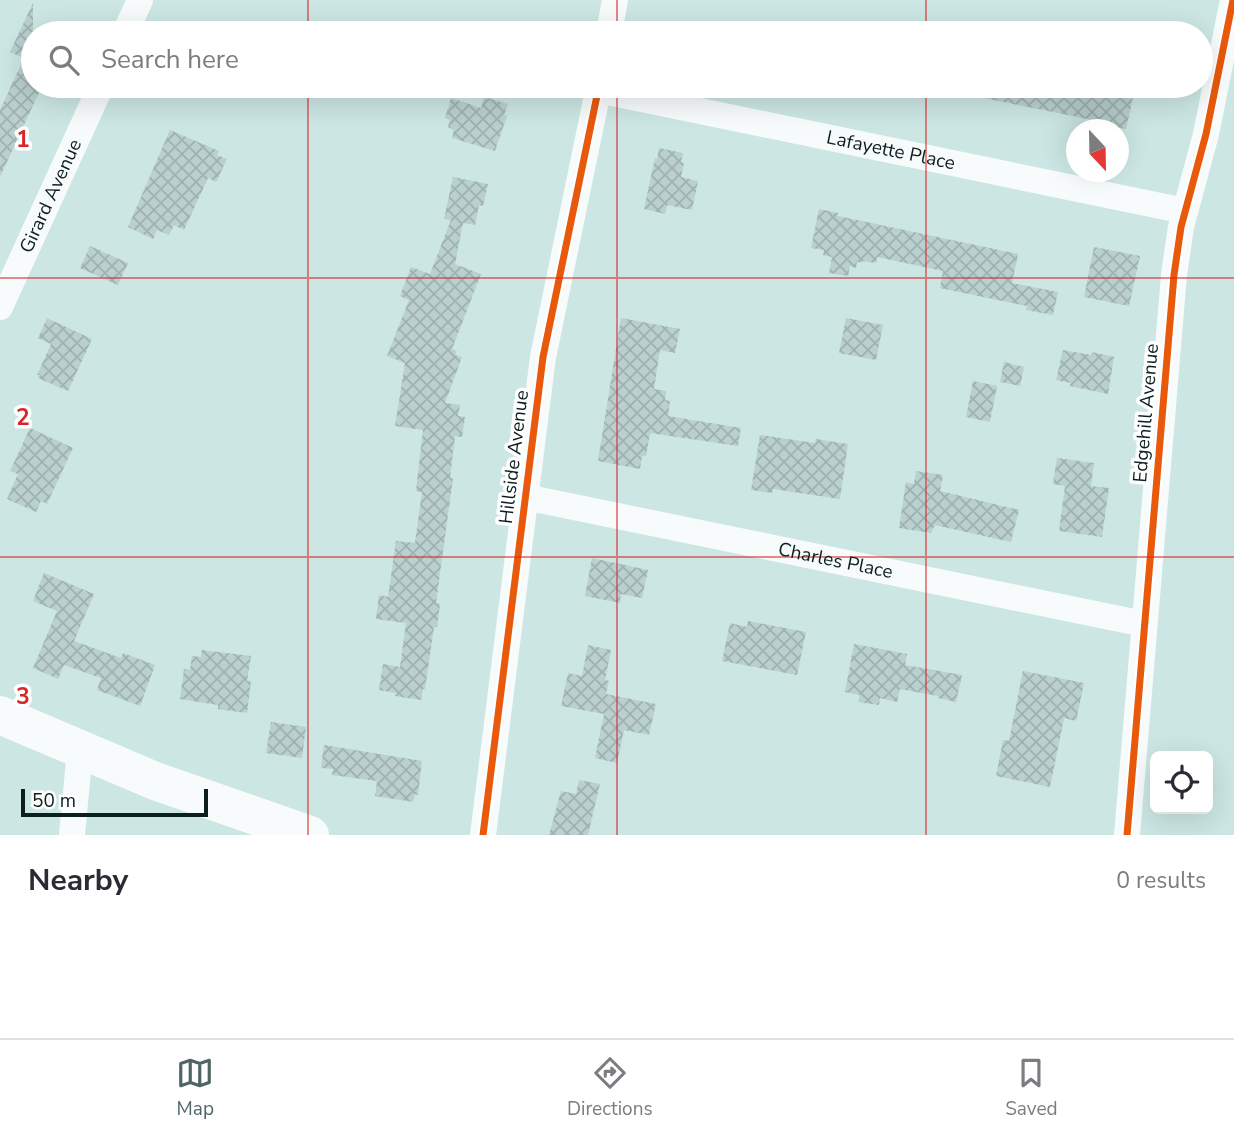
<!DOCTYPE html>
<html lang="en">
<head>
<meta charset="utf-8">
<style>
  :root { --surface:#fff; --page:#f2f2f3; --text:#2b2b33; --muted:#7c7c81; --line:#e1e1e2; --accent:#4f6563 }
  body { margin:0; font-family:"Nunito Sans",sans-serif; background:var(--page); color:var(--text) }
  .controls { position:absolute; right:21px; bottom:21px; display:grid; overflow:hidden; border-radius:10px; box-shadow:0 7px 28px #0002 }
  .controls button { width:63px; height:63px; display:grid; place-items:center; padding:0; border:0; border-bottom:2px solid var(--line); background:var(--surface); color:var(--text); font:35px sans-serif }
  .compass { position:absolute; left:1066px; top:119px; width:63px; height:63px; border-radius:50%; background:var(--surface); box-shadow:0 7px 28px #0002; rotate:158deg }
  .scale { position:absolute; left:21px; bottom:18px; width:187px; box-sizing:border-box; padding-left:7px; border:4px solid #0c1f1e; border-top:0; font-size:19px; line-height:24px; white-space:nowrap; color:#0c1f1e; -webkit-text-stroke:5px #fff; paint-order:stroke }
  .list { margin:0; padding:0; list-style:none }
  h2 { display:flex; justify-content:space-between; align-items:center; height:91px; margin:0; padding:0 28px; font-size:30px }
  h2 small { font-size:23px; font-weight:400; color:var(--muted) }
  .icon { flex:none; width:38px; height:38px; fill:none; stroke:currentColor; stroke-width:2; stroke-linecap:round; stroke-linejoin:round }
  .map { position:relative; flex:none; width:1234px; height:835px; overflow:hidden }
  .search { position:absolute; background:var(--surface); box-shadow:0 7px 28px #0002; left:21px; right:21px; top:21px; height:77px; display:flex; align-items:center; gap:18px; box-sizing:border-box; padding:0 24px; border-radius:38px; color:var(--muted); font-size:26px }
  .sheet { height:203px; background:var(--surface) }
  nav { display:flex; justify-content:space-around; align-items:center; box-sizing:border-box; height:98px; border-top:2px solid var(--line); background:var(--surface); font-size:19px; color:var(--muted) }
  nav a { display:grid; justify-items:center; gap:4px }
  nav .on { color:var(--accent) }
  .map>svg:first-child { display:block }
  .building { fill:url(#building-cross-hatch) }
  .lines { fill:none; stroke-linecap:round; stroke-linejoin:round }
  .street { stroke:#f7fbfb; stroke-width:26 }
  .secondary { stroke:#f7fbfb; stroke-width:38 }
  .cycleway-casing { stroke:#fff; stroke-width:11 }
  .cycleway { stroke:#e8590c; stroke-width:7 }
  .grid { fill:none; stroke:#d62828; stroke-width:2; stroke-opacity:0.55 }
  .labels { text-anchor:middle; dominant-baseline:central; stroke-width:7; stroke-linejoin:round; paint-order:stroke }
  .street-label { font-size:19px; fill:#0c1f1e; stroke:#fff }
  .grid-label { font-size:23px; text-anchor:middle; font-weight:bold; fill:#d62828; stroke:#fff; stroke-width:7; stroke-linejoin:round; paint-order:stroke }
</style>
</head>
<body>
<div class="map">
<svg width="1234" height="835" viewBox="0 0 1234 835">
  <defs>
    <pattern id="building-cross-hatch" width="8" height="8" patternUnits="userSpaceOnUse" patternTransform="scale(1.75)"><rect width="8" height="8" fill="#bacfcf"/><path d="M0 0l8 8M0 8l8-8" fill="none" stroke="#9fb1b1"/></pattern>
  </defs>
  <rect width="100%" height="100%" fill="#cbe6e3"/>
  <path class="building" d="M33 3V86H42L0 177V110L24 58 10 52Z
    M970 86H1130L1128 92 1134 93 1126 129 1101 124 1102 122 969 95Z
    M484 97 508 104 504 115 507 116 495 151 452 138 454 130 448 127 450 120 445 118 451 98 481 108Z
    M170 130 219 151 217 155 227 159 216 182 208 178 184 230 174 225 169 235 157 230 153 239 128 227Z
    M659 148 683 153 681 162 684 163 681 177 698 181 692 210 667 205 665 214 644 209 655 158 657 159Z
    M453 177 488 184 483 206 479 205 475 225 463 223 455 264 481 274 452 349 457 351 455 355 462 357 445 403 460 405 458 416 465 417 462 437 455 436 450 478H453L436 603 440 604 437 627H434L425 689H423L421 700 395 696 396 693 379 690 383 664 400 667 406 623 376 619 379 595 388 597 396 541 415 543 422 492 416 491 423 430 395 426 405 363 387 356 409 300 400 296 411 267 430 274 451 220 444 219Z
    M819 209 838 213V216L1018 254 1012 283 1058 292 1053 315 1026 310 1027 306 940 288 943 271 877 257 876 263 862 261V263L857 262 856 268 850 266 848 276 829 273 832 257 823 255 824 250 811 248Z
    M90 246 128 263 118 285 80 268Z
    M1094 247 1140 256 1129 306 1084 297Z
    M47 318 92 339 68 391 38 378 40 375H37L51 344 38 338Z
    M621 318 680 329 675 353 660 350 654 389 666 391 665 400 670 401 668 416 741 428 738 446 650 433 646 456H642L640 469 598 461Z
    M846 318 883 325 876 360 839 353Z
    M1063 350 1091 355 1092 352 1114 357 1108 394 1070 386 1071 383 1056 380Z
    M1004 362 1024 367 1020 386 1000 382Z
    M973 381 997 386 990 422 966 417Z
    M30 428 73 448 47 504 41 501 36 512 7 499 18 474 10 471Z
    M760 435 815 443 816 439 848 444 840 499 773 489 772 493 751 490Z
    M1057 458 1094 463 1091 486 1109 488 1102 537 1059 531 1065 486 1053 484Z
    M916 471 943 475 940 491 1019 510 1011 542 935 525 931 533 899 528 906 482 914 484Z
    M592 558 648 570 642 598 621 594 620 603 585 596Z
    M44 573 94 594 74 641 121 658 123 653 155 665 140 706 97 690 101 678 64 665 58 679 33 668 57 611 33 601Z
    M748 621 806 632 797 675 722 661 730 623 747 627Z
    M854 644 907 654 905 665 962 675 956 702 938 698V696L900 689 897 702 880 698 879 705 858 702 860 695 845 692Z
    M588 645 611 650 605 680 609 681 606 694 656 704 649 735 624 730 617 763 595 758 604 714 561 706 568 673 582 676Z
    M202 650 251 656 247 681H251L247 713 218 709V705L180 699 184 669 190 670 192 656 201 657Z
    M1023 671 1084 683 1076 721 1064 718 1050 787 996 776 1003 740 1009 741Z
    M271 722 306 727 302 758 266 753Z
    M324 745 422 761 418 795 415 794 413 802 375 796 377 781 332 775 333 769 321 768Z
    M579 780 600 784 588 835H549L561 791 576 794Z"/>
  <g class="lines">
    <g class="street">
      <path d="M125 33 140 0"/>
      <path d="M609 33 615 0"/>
      <path id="s1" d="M598 90 1185 211"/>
      <path id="s2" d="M0 307 101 86"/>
      <path id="s3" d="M525 497 1144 624"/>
      <path d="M72 835 80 750"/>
      <path d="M483 835 543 357 599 86"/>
      <path d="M1127 835 1174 275 1181 227 1206 134 1233 0"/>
    </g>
    <path class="secondary" d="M0 715 155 781 310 835"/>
    <defs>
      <path id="cycleway" d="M483 835 543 357 599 86
        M1127 835 1174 275 1181 227 1206 134 1233 0"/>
    </defs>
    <use href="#cycleway" class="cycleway-casing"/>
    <use href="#cycleway" class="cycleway"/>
  </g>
  <path class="grid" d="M308 0V33M617 0V33M926 0V33M308 86V835M617 86V835M926 86V835M0 278H1234M0 557H1234"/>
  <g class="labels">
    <g class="street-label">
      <text stroke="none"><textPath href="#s1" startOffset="299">Lafayette Place</textPath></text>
      <text stroke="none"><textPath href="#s2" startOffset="122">Girard Avenue</textPath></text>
      <text transform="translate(1146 413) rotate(-85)">Edgehill Avenue</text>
      <text transform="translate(514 457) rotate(-83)">Hillside Avenue</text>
      <text stroke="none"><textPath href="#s3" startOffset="317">Charles Place</textPath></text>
    </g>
  </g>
  <g class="grid-label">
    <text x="23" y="147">1</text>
    <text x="23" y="425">2</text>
    <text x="23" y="704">3</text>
  </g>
</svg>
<div class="controls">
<button><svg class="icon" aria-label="locate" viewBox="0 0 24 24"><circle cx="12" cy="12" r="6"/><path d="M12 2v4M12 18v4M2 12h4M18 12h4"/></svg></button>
</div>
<svg class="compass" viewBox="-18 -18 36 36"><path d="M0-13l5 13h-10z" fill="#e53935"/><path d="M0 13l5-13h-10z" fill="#7c7c81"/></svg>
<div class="scale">50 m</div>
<div class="search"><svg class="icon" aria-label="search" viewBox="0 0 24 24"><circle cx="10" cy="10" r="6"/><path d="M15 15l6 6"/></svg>Search here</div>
</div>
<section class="sheet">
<h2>Nearby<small>0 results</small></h2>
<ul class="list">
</ul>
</section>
<nav>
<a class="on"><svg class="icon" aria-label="map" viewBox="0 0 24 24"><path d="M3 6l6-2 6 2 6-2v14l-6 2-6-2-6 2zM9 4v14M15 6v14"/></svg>Map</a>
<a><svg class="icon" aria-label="directions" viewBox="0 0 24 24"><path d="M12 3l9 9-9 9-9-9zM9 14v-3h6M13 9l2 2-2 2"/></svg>Directions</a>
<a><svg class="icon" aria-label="saved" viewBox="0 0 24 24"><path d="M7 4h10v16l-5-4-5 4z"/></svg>Saved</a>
</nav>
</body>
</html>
